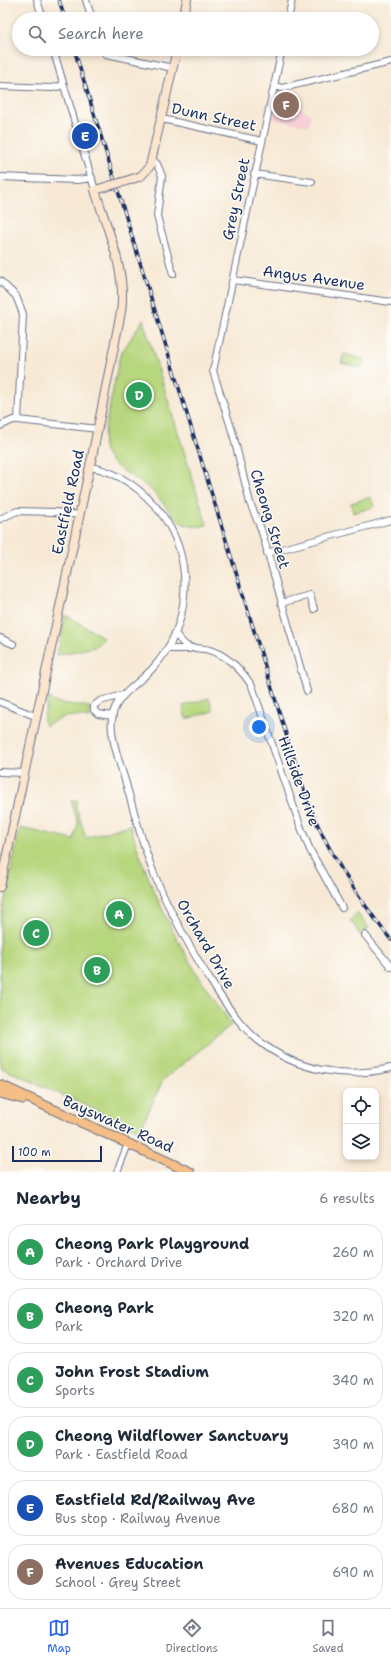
<!DOCTYPE html>
<html lang="en">
<head>
<meta charset="utf-8">
<style>
  :root { --surface:#fff; --page:#f6f6f7; --text:#1f2937; --muted:#747a83; --line:#e0e1e3; --accent:#2563eb }
  body { margin:0; font-family:"Shantell Sans",sans-serif; background:var(--page); color:var(--text) }
  .controls { position:absolute; right:12px; bottom:12px; display:grid; overflow:hidden; border-radius:8px; box-shadow:0 2px 6px #0003 }
  .controls button { width:36px; height:36px; display:grid; place-items:center; padding:0; border:0; border-bottom:1px solid var(--line); background:var(--surface); color:var(--text); font:20px sans-serif }
  .scale { position:absolute; left:12px; bottom:10px; width:90px; box-sizing:border-box; padding-left:4px; border:2px solid #1b2f5e; border-top:0; font-size:11px; line-height:14px; white-space:nowrap; color:#1b2f5e; -webkit-text-stroke:3px #fdfcf7; paint-order:stroke }
  .you { position:absolute; left:259px; top:727px; width:14px; height:14px; margin:-10px; border:3px solid #fff; border-radius:50%; background:#1a73e8; box-shadow:0 0 0 6px #1a73e833 }
  .badge { display:grid; place-items:center; width:26px; height:26px; border-radius:50%; background:var(--accent); color:#fff; font-size:13px; font-weight:700 }
  .pin { position:absolute; translate:-50% -50%; border:2px solid #fff; box-shadow:0 1px 4px #0006 }
  .list { margin:0; padding:0; list-style:none }
  h2 { display:flex; justify-content:space-between; align-items:center; height:52px; margin:0; padding:0 16px; font-size:17px }
  h2 small { font-size:13px; font-weight:400; color:var(--muted) }
  .list li { display:grid; grid-template-columns:26px 1fr auto; gap:12px; align-items:center; box-sizing:border-box; height:56px; margin:0 8px 8px; padding:0 8px; border:1px solid var(--line); border-radius:16px }
  .list b { display:block; font-size:15px; white-space:nowrap }
  .list p { margin:0; font-size:13px; white-space:nowrap; color:var(--muted) }
  .list em { font-size:13px; font-style:normal; color:var(--muted) }
  .icon { flex:none; width:22px; height:22px; fill:none; stroke:currentColor; stroke-width:2; stroke-linecap:round; stroke-linejoin:round }
  .map { position:relative; flex:none; width:391px; height:1172px; overflow:hidden }
  .search { position:absolute; background:var(--surface); box-shadow:0 2px 6px #0003; left:12px; right:12px; top:12px; height:44px; display:flex; align-items:center; gap:10px; box-sizing:border-box; padding:0 14px; border-radius:22px; color:var(--muted); font-size:15px }
  .sheet { height:436px; background:var(--surface) }
  nav { display:flex; justify-content:space-around; align-items:center; box-sizing:border-box; height:56px; border-top:1px solid var(--line); background:var(--surface); font-size:11px; color:var(--muted) }
  nav a { display:grid; justify-items:center; gap:2px }
  nav .on { color:var(--accent) }
  .map>svg:first-child { display:block }
  .built { fill:#f6cfd8 }
  .green { fill:#b7d77e; stroke:#69836e }
  .lines { fill:none; stroke-linecap:round; stroke-linejoin:round }
  .street-casing { stroke:#687088; stroke-width:8 }
  .secondary-casing { stroke:#687088; stroke-width:10 }
  .primary-casing { stroke:#687088; stroke-width:11 }
  .street { stroke:#fff; stroke-width:6 }
  .secondary { stroke:#fbe5cf; stroke-width:8 }
  .primary { stroke:#f6be87; stroke-width:9 }
  .rail-casing { stroke:#1b2f5e; stroke-width:3.5 }
  .rail { stroke:#fdfcf7; stroke-width:2; stroke-dasharray:6; stroke-linecap:butt }
  .secondary-bridge-casing { stroke:#687088; stroke-width:10; stroke-linecap:butt }
  .secondary-bridge { stroke:#fbe5cf; stroke-width:8 }
  .labels { text-anchor:middle; dominant-baseline:central; stroke-width:3; stroke-linejoin:round; paint-order:stroke }
  .street-label { font-size:15px; fill:#1b2f5e; stroke:#fdfcf7 }
</style>
</head>
<body>
<div class="map">
<svg width="391" height="1172" viewBox="0 0 391 1172">
  <rect width="100%" height="100%" fill="#fdfcf7"/>
  <filter id="ink" filterUnits="userSpaceOnUse"><feTurbulence type="fractalNoise" baseFrequency=".025" numOctaves="2"/><feDisplacementMap in="SourceGraphic" scale="8" xChannelSelector="R" yChannelSelector="G"/><feConvolveMatrix kernelMatrix="1 2 1 2 8 2 1 2 1" color-interpolation-filters="sRGB"/></filter>
  <filter id="wash" filterUnits="userSpaceOnUse"><feTurbulence type="fractalNoise" baseFrequency=".012" numOctaves="4" result="noise"/><feDisplacementMap in="SourceGraphic" scale="16" xChannelSelector="R" yChannelSelector="G"/><feGaussianBlur stdDeviation="0.9" result="paint"/><feColorMatrix in="noise" values="0 0 0 0 0 0 0 0 0 0 0 0 0 0 0 0 0 1.4 0 .05"/><feComposite in="paint" operator="in"/></filter>
  <g filter="url(#wash)">
    <rect width="100%" height="100%" fill="#f7e9d5"/>
    <path class="built" d="M240 9 281 18V19H238Z
      M279 95 311 115 309 126 273 119Z"/>
    <path class="green" d="M143 320 207 525C195 528 186 527 176 519 167 509 160 498 150 489 130 471 99 467 104 434L120 355Z
      M344 354 364 359 362 368 341 363Z
      M371 497 374 507 353 513 351 503Z
      M66 615 104 638 95 647 57 655Z
      M50 698 54 702 90 707V718C70 715 63 715 46 726L43 721 48 699Z
      M209 698 213 711 186 719 183 706Z
      M77 800 76 807 86 838 130 825C152 898 186 964 232 1024L163 1080 140 1130 0 1067V923L20 828 74 840 78 822 71 801Z
      M357 913 369 928 360 935 350 920Z"/>
  </g>
  <g filter="url(#ink)">
    <g class="lines">
      <defs>
        <path id="street" d="M37 0 43 19
          M86 0 92 19
          M288 19 292 0
          M53 49 95 190
          M102 49 106 54 111 55 173 68
          M282 49 213 371 233 434 250 503 261 529 307 691
          M0 86 52 88 64 85
          M274 86 282 88 391 62
          M162 119 262 141
          M153 160 157 164 162 176 157 216 173 274
          M254 174 312 182
          M0 177 77 180 92 178
          M233 280 391 302
          M0 281 16 296 23 314 18 420
          M0 426 13 420H18L98 429
          M90 467C118 471 144 491 161 513 195 560 192 626 152 669 133 689 108 699 112 731 114 750 122 769 127 787 135 816 143 846 154 874 170 912 190 948 212 983 224 1002 241 1027 259 1041 297 1071 344 1079 391 1068
          M0 519 17 511 55 512 79 515
          M267 553 391 520
          M281 603 310 595 314 609
          M175 633C192 657 193 643 215 652 230 658 244 673 252 686L300 825 310 850 342 908
          M0 638 13 644
          M167 649H189
          M0 702 35 716
          M113 716 98 714 94 710V706L100 701 123 695
          M0 772 24 773
          M365 935 391 967
          M117 1172 128 1144"/>
        <path id="secondary" d="M183 19 187 0
          M123 182 141 176 150 166 177 49
          M0 887 93 452 121 312C127 270 107 230 95 190L112 185"/>
        <path id="primary" d="M0 1085 190 1172
          M0 1093 23 1099"/>
      </defs>
      <use href="#street" class="street-casing"/>
      <use href="#secondary" class="secondary-casing"/>
      <use href="#primary" class="primary-casing"/>
      <use href="#street" class="street"/>
      <use href="#secondary" class="secondary"/>
      <use href="#primary" class="primary"/>
      <defs>
        <path id="rail" d="M59 0 65 19
          M74 49 286 734C294 758 301 783 310 807 329 855 359 899 391 940"/>
      </defs>
      <use href="#rail" class="rail-casing"/>
      <use href="#rail" class="rail"/>
      <defs>
        <path id="secondary-bridge" d="M112 185 123 182"/>
      </defs>
      <use href="#secondary-bridge" class="secondary-bridge-casing"/>
      <use href="#secondary-bridge" class="secondary-bridge"/>
    </g>
  </g>
  <g class="labels">
    <g class="street-label">
      <text transform="translate(214 117) rotate(12)">Dunn Street</text>
      <text transform="translate(236 199) rotate(-78)">Grey Street</text>
      <text transform="translate(314 278) rotate(8)">Angus Avenue</text>
      <text transform="translate(68 502) rotate(-78)">Eastfield Road</text>
      <text transform="translate(270 519) rotate(73)">Cheong Street</text>
      <text transform="translate(299 781) rotate(70)">Hillside Drive</text>
      <text transform="translate(206 944) rotate(60)">Orchard Drive</text>
      <text transform="translate(118 1124) rotate(24)">Bayswater Road</text>
    </g>
  </g>
</svg>
<div class="controls">
<button><svg class="icon" aria-label="locate" viewBox="0 0 24 24"><circle cx="12" cy="12" r="6"/><path d="M12 2v4M12 18v4M2 12h4M18 12h4"/></svg></button>
<button><svg class="icon" aria-label="layers" viewBox="0 0 24 24"><path d="M12 4l9 5-9 5-9-5zM3 14l9 5 9-5"/></svg></button>
</div>
<div class="scale">100 m</div>
<div class="you"></div>
<div class="pin badge" style="left:119px;top:914px;background:#2e9e5b">A</div>
<div class="pin badge" style="left:97px;top:970px;background:#2e9e5b">B</div>
<div class="pin badge" style="left:36px;top:933px;background:#2e9e5b">C</div>
<div class="pin badge" style="left:139px;top:395px;background:#2e9e5b">D</div>
<div class="pin badge" style="left:85px;top:136px;background:#1a4fb4">E</div>
<div class="pin badge" style="left:286px;top:105px;background:#8d6e63">F</div>
<div class="search"><svg class="icon" aria-label="search" viewBox="0 0 24 24"><circle cx="10" cy="10" r="6"/><path d="M15 15l6 6"/></svg>Search here</div>
</div>
<section class="sheet">
<h2>Nearby<small>6 results</small></h2>
<ul class="list">
<li><span class="badge" style="background:#2e9e5b">A</span><div><b>Cheong Park Playground</b><p>Park · Orchard Drive</p></div><em>260 m</em></li>
<li><span class="badge" style="background:#2e9e5b">B</span><div><b>Cheong Park</b><p>Park</p></div><em>320 m</em></li>
<li><span class="badge" style="background:#2e9e5b">C</span><div><b>John Frost Stadium</b><p>Sports</p></div><em>340 m</em></li>
<li><span class="badge" style="background:#2e9e5b">D</span><div><b>Cheong Wildflower Sanctuary</b><p>Park · Eastfield Road</p></div><em>390 m</em></li>
<li><span class="badge" style="background:#1a4fb4">E</span><div><b>Eastfield Rd/Railway Ave</b><p>Bus stop · Railway Avenue</p></div><em>680 m</em></li>
<li><span class="badge" style="background:#8d6e63">F</span><div><b>Avenues Education</b><p>School · Grey Street</p></div><em>690 m</em></li>
</ul>
</section>
<nav>
<a class="on"><svg class="icon" aria-label="map" viewBox="0 0 24 24"><path d="M3 6l6-2 6 2 6-2v14l-6 2-6-2-6 2zM9 4v14M15 6v14"/></svg>Map</a>
<a><svg class="icon" aria-label="directions" viewBox="0 0 24 24"><path d="M12 3l9 9-9 9-9-9zM9 14v-3h6M13 9l2 2-2 2"/></svg>Directions</a>
<a><svg class="icon" aria-label="saved" viewBox="0 0 24 24"><path d="M7 4h10v16l-5-4-5 4z"/></svg>Saved</a>
</nav>
</body>
</html>
